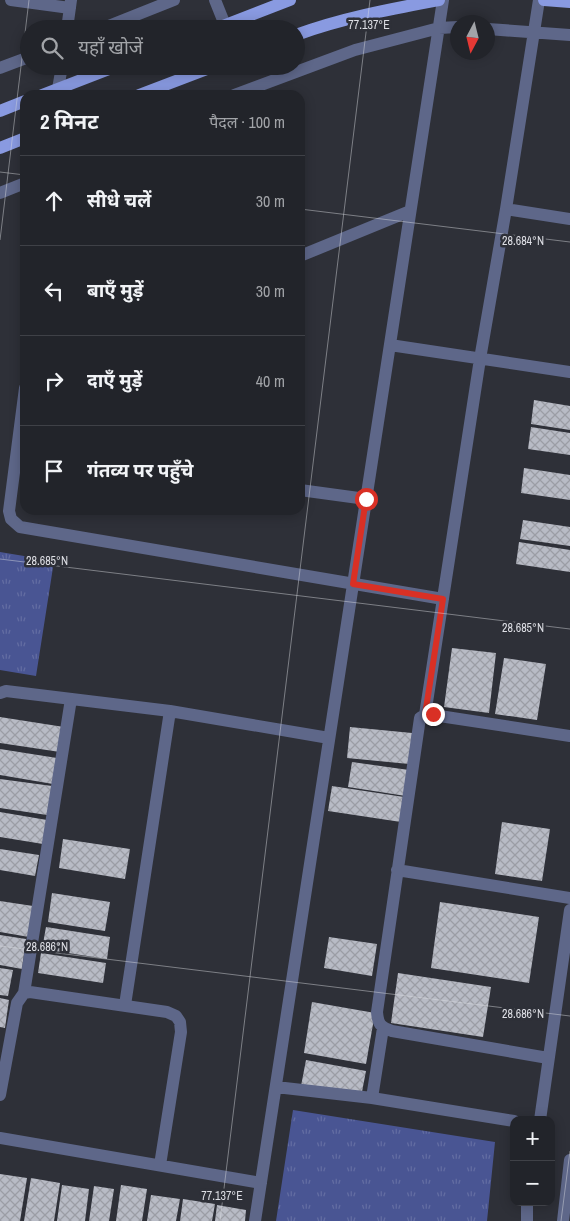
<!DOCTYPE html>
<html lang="hi">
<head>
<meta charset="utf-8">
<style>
  :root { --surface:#22242a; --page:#2a2c32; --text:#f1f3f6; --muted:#a2a4a8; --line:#3f4147 }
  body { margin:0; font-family:"Archivo Narrow","Noto Sans Devanagari",sans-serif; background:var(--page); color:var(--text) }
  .controls { position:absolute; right:15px; bottom:15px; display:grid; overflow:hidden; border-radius:10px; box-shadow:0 2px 12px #0003 }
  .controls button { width:45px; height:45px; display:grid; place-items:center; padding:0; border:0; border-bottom:1px solid var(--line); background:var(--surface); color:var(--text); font:25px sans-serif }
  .compass { position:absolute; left:450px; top:15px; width:45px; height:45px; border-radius:50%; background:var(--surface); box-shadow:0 2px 12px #0003; rotate:187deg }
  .stop { position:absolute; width:15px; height:15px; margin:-11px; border:4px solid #d93025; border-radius:50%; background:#fff }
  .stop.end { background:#d93025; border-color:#fff; box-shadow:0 1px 5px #0008 }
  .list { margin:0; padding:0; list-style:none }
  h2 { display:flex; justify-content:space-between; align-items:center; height:65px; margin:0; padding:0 20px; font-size:21px }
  h2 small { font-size:16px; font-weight:400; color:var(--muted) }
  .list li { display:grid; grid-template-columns:32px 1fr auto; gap:15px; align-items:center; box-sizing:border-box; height:90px; padding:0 20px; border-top:1px solid var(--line) }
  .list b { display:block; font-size:19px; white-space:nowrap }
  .list em { font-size:16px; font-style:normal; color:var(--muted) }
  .icon { flex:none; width:28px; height:28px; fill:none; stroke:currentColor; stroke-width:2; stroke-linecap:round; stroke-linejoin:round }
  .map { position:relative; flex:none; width:570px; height:1221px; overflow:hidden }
  .search { position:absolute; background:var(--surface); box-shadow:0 2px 12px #0003; left:20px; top:20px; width:285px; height:55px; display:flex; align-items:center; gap:12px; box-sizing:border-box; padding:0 18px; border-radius:28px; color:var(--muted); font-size:19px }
  .panel { position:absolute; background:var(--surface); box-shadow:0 2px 12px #0003; left:20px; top:90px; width:285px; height:425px; border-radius:15px }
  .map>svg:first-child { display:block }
  .grass { fill:url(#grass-tufts) }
  .building { fill:url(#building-cross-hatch) }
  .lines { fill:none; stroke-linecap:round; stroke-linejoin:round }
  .minor { stroke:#5e6789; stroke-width:12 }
  .major { stroke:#899ae1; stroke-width:12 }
  .route { stroke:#d93025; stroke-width:6 }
  .ticks { fill:none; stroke:#dedfe5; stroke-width:1; stroke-opacity:0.45 }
  .ticks-label { font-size:12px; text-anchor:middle; fill:#dedfe5; stroke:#2e3038; stroke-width:5; stroke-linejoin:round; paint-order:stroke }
</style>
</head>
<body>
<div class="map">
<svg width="570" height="1221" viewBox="0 0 570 1221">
  <defs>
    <pattern id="grass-tufts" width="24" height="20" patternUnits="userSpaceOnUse" patternTransform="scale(1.25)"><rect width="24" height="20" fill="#495593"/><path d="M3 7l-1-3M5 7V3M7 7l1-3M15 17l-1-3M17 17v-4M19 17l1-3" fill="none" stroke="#636da2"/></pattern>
    <pattern id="building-cross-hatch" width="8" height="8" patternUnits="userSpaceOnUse" patternTransform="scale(1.25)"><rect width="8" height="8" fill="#b8bbc5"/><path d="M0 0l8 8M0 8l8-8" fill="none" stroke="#9b9da5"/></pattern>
  </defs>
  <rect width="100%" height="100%" fill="#2e3038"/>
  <path class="grass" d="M0 552 54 561 36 676 0 670Z
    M293 1110 495 1142 487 1221H276Z"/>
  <path class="building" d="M534 400 570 406V430L531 424Z
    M531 427 570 433V455L528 449Z
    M524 468 570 475V500L521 493Z
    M523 520 570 527V546L520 539Z
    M519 542 570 550V572L516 564Z
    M452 648 496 653 489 713 444 707Z
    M504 658 546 664 537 720 495 714Z
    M0 717 64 727 60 752 0 743Z
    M350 727 412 733 409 764 347 758Z
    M0 749 57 758 53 784 0 775Z
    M352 762 409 770 406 796 348 787Z
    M0 779 52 786 47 815 0 808Z
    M332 786 404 797 401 822 328 811Z
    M0 812 47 820 43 844 0 837Z
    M502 822 550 829 542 881 495 874Z
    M63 839 130 849 125 879 59 868Z
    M0 849 39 855 35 876 0 870Z
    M52 893 110 902 105 931 48 922Z
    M0 901 33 906 29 937 0 932Z
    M440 902 539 917 529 983 431 968Z
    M46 927 110 937 107 959 42 949Z
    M0 935 26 939 22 969 0 965Z
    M329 937 377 944 372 976 324 968Z
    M41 953 106 963 103 983 38 973Z
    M0 968 13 970 8 996 0 995Z
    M398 973 491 987 483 1037 391 1023Z
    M0 998 9 1000 5 1028 0 1027Z
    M312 1002 375 1013 366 1064 304 1053Z
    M306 1060 366 1071 361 1097 301 1086Z
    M0 1174 27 1178 20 1221H0Z
    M31 1178 60 1183 54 1221H24Z
    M62 1185 89 1189 85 1221H57Z
    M121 1185 147 1189 142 1221H116Z
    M94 1186 114 1189 109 1221H89Z
    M151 1195 180 1199 176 1221H147Z
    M183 1199 215 1204 212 1221H180Z
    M217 1205 246 1210 245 1221H215Z"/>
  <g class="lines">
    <path class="minor" d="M11 0 70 8
      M215 0 225 25
      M67 29 71 0
      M101 29 174 0
      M488 29 570 35
      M0 68 29 57
      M58 89 62 66
      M234 95 355 50 439 28 458 27
      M0 193 25 183
      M506 209 570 219
      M300 256 410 211
      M390 345 570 372
      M25 388 9 511 11 519 20 527 443 599
      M300 490 366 499
      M0 693 6 691 170 711 329 738
      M425 715 480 359 506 209 539 0
      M397 870 570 898
      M24 993 71 699
      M125 1005 170 711
      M548 1058 392 1031C380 1027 378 1024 377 1012L420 718 425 715H433L570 736
      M276 1087 372 1098 514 1121
      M0 1095 17 1003 24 993 30 992 167 1012 176 1016 180 1022 181 1032 160 1165
      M372 1098 383 1028
      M540 1120 570 910
      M0 1138 261 1183
      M527 1202V1221
      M255 1221 443 0
      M563 1221 570 1160"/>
    <path class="major" d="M544 0 570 2
      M215 29 290 0
      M296 35C342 18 391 9 439 0
      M42 95 117 66
      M139 95 215 66
      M0 111 25 101
      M0 148 25 138"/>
  </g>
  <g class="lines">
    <path class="route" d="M366 499 353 584 443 599 425 715 433 714"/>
  </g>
  <path class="ticks" d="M0 172 25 175M300 209 570 242M0 240 29 0M0 559 570 629M0 946 570 1016M220 1221 370 0M561 1221 570 1151"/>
  <g class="ticks-label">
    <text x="369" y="29">77.137°E</text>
    <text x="523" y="245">28.684°N</text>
    <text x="47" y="565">28.685°N</text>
    <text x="523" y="632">28.685°N</text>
    <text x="47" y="951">28.686°N</text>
    <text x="523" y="1018">28.686°N</text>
    <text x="222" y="1200">77.137°E</text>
  </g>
</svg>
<div class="controls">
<button>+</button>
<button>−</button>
</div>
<svg class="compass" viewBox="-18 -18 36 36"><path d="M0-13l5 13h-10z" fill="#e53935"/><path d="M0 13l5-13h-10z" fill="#a2a4a8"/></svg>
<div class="stop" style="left:366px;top:499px"></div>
<div class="stop end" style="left:433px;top:714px"></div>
<div class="search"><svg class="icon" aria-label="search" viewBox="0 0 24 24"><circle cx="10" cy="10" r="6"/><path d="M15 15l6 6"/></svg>यहाँ खोजें</div>
<section class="panel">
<h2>2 मिनट<small>पैदल · 100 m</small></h2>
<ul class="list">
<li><svg class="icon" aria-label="ahead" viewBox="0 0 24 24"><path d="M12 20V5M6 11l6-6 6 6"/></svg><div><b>सीधे चलें</b></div><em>30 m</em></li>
<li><svg class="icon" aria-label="left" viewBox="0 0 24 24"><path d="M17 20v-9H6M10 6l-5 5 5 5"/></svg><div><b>बाएँ मुड़ें</b></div><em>30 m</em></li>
<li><svg class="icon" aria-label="right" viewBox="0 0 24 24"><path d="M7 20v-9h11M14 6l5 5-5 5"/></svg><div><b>दाएँ मुड़ें</b></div><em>40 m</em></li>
<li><svg class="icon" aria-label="arrive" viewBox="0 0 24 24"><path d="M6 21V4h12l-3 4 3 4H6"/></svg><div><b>गंतव्य पर पहुँचे</b></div></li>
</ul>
</section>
</div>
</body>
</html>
